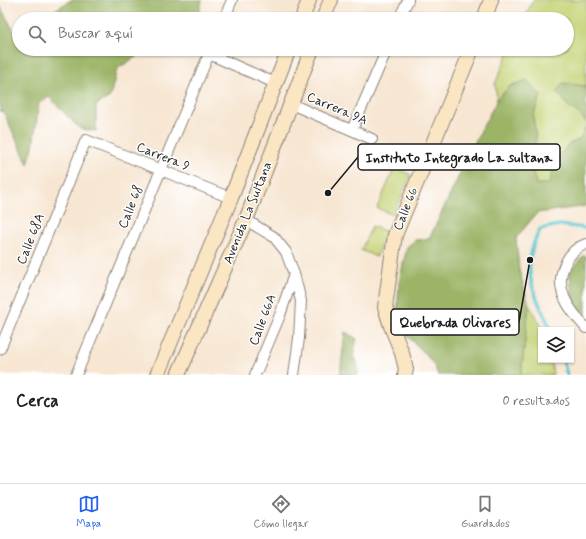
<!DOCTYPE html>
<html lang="es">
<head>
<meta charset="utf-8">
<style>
  :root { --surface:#fff; --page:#f6f6f6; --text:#222; --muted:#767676; --line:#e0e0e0; --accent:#2563eb }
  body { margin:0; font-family:Mynerve,sans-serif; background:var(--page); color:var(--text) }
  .controls { position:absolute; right:12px; bottom:12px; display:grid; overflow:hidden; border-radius:0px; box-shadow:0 1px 3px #0004 }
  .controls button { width:36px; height:36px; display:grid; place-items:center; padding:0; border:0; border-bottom:1px solid var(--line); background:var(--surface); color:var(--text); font:20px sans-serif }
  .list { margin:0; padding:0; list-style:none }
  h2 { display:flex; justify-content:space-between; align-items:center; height:52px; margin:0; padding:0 16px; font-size:17px }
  h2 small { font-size:13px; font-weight:400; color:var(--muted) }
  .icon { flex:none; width:22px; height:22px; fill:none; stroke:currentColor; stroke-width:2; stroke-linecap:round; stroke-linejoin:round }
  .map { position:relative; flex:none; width:586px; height:375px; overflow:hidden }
  .search { position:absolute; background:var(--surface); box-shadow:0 1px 3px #0004; left:12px; right:12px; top:12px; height:44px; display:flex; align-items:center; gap:10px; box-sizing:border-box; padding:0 14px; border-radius:22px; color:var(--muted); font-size:15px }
  .sheet { height:108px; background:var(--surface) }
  nav { display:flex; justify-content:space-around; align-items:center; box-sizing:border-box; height:56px; border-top:1px solid var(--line); background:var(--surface); font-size:11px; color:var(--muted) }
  nav a { display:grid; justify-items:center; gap:2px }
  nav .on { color:var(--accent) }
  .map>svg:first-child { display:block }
  .green { fill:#c4d274; stroke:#707748 }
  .forest { fill:#9bb466; stroke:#5c6841 }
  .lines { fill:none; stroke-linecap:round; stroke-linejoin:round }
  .stream { stroke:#59c6cf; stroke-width:3.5 }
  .street-casing { stroke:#8a8177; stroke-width:12 }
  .secondary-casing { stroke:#8a8177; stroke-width:16 }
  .street { stroke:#fff; stroke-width:10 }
  .secondary { stroke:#fbe6c4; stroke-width:14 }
  .labels { text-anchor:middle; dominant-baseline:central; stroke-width:3; stroke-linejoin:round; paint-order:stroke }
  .street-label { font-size:13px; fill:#1c1c1c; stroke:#fff }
  .leader { fill:none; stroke:#1c1c1c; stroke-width:1.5 }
  .callout-dot { fill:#1c1c1c; stroke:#fff; stroke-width:1.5 }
  .callout { fill:#fff; stroke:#1c1c1c; stroke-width:1.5 }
  .callout-label { font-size:14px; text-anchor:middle; font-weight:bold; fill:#1c1c1c }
</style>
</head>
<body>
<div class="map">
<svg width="586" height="375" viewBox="0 0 586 375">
  <rect width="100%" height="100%" fill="#fff"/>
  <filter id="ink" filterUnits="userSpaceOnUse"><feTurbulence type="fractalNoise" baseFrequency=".025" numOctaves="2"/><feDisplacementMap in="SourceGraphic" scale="8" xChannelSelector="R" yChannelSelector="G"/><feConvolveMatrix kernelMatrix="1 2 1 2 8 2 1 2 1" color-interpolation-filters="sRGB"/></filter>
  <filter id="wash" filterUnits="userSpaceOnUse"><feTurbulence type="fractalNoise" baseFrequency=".012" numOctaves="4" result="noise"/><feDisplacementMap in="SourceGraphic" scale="16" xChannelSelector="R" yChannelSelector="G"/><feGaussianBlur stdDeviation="0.9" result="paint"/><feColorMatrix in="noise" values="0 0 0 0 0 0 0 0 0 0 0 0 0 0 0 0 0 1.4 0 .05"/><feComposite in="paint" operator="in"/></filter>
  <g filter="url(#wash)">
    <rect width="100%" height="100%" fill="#f7e6d2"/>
    <path class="green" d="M533 0H586V86H582L569 107 580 114 586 122V126L580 139 569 144 556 160 549 184 536 185 532 168 536 138 533 116 541 95 534 89 527 80 510 86 497 100 495 84 510 49H567V19H524Z
      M395 167 411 175 393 215 377 208Z
      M372 226 387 232 376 257 361 250Z
      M529 305 544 330H541V360H551L553 375H521Z"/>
    <path class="forest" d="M71 0H202L198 17 194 19H41Z
      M0 6 16 35 19 33V49H148L117 69 110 97 96 105V131L80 129 49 97 39 103 33 147 28 164 3 111 0 112Z
      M527 80 534 89 541 95 533 116 536 138 532 168 536 184H549L556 160 569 144 580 139 586 126V206L537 213 516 238 519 270 529 305 521 375H438L434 365 422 350 406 335 397 315 399 282 407 247 415 240 429 239 476 140 497 100 510 86Z
      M563 83 586 86V122L580 114 569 107 557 92Z
      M583 256H586V318C571 300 571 294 570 271Z
      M345 332 357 339 353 356 358 365V375H340Z"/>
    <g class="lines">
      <path class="stream" d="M551 330C539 302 522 277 533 246 534 241 538 235 540 229L559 225 586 228
        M563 360 567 375"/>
    </g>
  </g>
  <g filter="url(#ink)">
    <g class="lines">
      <defs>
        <path id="street" d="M224 19 232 0
          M399 19 408 0
          M209 54 275 83
          M291 104 372 139
          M352 130 387 49
          M246 220 274 237 286 252 294 274 301 301 299 338 294 375
          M586 244C577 247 570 254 566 262 552 288 569 309 586 328
          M0 349 86 140 231 198
          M76 375 211 49
          M255 375 280 315 294 274"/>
        <path id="secondary" d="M302 19 309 0
          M323 19 331 0
          M484 19 491 0
          M157 375 231 198 289 49
          M178 375 246 220 312 49
          M405 375 406 369 402 353 391 326 385 307 395 235 472 49"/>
      </defs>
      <use href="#street" class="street-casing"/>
      <use href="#secondary" class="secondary-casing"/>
      <use href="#street" class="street"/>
      <use href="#secondary" class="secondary"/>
    </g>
  </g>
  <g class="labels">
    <g class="street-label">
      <text transform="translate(337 109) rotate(23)">Carrera 9A</text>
      <text transform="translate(163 157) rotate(22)">Carrera 9</text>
      <text transform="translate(131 207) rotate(-68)">Calle 68</text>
      <text transform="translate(406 209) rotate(-68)">Calle 66</text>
      <text transform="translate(248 213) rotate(-68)">Avenida La Sultana</text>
      <text transform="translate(31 239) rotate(-68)">Calle 68A</text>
      <text transform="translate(263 320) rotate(-69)">Calle 66A</text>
    </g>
  </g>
  <path class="leader" d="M328 193L358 157M530 260L519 322"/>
  <g class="callout-dot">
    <circle cx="328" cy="193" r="4"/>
    <circle cx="530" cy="260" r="4"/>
  </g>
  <g class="callout">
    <rect x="358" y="144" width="202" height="26" rx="4"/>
    <rect x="391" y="309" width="128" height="26" rx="4"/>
  </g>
  <g class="callout-label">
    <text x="459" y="162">Instituto Integrado La sultana</text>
    <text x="455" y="327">Quebrada Olivares</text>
  </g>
</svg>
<div class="controls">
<button><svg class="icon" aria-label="layers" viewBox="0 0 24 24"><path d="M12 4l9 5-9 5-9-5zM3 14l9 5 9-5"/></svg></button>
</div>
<div class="search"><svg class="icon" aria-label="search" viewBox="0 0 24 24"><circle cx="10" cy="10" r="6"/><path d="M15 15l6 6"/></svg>Buscar aquí</div>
</div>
<section class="sheet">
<h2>Cerca<small>0 resultados</small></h2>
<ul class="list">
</ul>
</section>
<nav>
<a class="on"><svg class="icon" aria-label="map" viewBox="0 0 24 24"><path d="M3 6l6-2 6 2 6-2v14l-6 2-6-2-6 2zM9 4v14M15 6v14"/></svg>Mapa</a>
<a><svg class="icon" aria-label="directions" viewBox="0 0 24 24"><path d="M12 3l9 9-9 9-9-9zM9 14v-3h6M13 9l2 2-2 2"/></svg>Cómo llegar</a>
<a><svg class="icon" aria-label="saved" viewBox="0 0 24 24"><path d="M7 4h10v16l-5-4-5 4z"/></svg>Guardados</a>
</nav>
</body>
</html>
